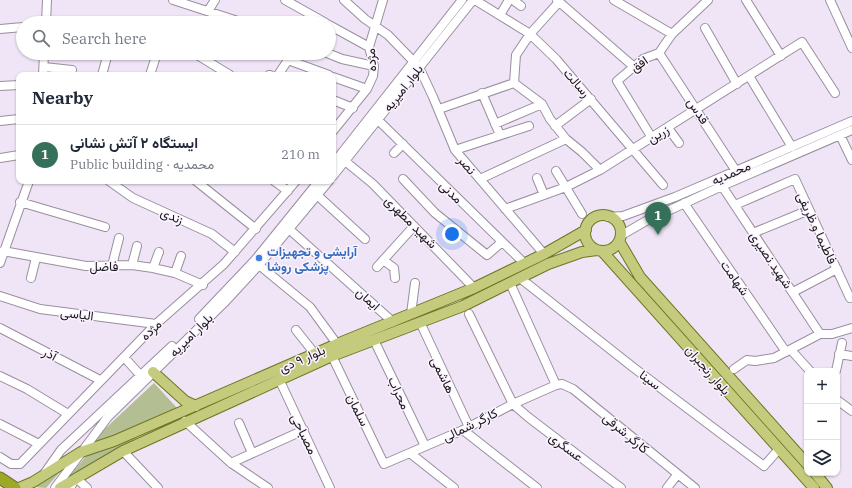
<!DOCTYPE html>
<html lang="en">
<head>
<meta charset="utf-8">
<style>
  :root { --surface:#fff; --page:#f6f6f7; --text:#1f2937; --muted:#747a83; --line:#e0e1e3; --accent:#35705a }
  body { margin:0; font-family:"IBM Plex Serif",Vazirmatn,serif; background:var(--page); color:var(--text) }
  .controls { position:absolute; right:12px; bottom:12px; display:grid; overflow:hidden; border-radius:8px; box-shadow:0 1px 3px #0004 }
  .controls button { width:36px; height:36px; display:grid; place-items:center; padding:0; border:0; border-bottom:1px solid var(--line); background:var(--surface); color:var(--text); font:20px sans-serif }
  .you { position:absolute; left:452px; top:234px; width:14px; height:14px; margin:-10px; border:3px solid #fff; border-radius:50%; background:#1a73e8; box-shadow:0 0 0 6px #1a73e833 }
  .badge { display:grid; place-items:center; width:26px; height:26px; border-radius:50%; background:var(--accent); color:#fff; font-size:13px; font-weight:700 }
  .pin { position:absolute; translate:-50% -33px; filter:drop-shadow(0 1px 2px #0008) }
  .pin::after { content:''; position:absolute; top:21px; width:14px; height:12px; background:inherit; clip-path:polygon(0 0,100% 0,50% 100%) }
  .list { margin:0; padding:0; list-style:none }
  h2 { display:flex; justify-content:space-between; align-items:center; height:52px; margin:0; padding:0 16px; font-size:17px }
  h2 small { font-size:13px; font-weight:400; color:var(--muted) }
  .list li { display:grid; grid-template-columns:26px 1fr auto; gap:12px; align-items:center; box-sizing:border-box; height:60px; padding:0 16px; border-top:1px solid var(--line) }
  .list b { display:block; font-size:15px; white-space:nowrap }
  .list p { margin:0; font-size:13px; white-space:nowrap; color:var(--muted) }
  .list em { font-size:13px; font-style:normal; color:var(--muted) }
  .icon { flex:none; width:22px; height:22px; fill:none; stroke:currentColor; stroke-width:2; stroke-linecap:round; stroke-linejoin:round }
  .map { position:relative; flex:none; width:852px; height:488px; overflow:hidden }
  .search { position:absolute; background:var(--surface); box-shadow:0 1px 3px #0004; left:16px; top:16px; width:320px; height:44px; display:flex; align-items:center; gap:10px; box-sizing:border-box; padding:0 14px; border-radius:22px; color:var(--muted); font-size:15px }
  .panel { position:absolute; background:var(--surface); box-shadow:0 1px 3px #0004; left:16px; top:72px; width:320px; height:112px; border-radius:8px }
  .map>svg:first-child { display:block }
  .green { fill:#b3be93 }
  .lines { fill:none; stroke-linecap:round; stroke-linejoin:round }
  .minor-casing { stroke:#998f9f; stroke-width:10 }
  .major-casing { stroke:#6f7623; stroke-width:12 }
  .highway-casing { stroke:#6f7623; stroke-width:13 }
  .minor { stroke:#fff; stroke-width:8 }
  .major { stroke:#c4cb7d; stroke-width:10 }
  .highway { stroke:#9ca826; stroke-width:11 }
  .shop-dot { fill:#3f7fe0; stroke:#fbf4ff; stroke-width:1.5 }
  .labels { text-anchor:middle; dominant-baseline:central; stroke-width:3; stroke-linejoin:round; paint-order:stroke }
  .street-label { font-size:13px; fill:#1b181d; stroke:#fbf4ff }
  .shop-label { font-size:13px; font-weight:bold; fill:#366cbe; stroke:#fbf4ff; text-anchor:start }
</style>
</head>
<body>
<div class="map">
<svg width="852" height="488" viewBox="0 0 852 488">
  <rect width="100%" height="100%" fill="#f0e5f6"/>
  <path class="green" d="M154 383 178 409 94 446 93 440Z
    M138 437 70 475 88 454Z
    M67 464 46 488 34 487Z"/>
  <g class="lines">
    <defs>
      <path id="minor" d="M173 0 244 23
        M285 0 326 23
        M344 0 365 19 388 35 419 67 433 97 455 150 544 254
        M475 0 530 34 556 59 663 185
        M513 0 521 6
        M557 0 633 66
        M614 0 672 34
        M746 0 781 56
        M830 0 852 48
        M208 11 215 0
        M500 15 509 0
        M46 23 47 0
        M329 25 369 47
        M705 28 737 84
        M0 29 23 27
        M70 53 73 54
        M194 53 230 75
        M327 53 342 59 374 66
        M659 53 736 171
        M44 67 72 70
        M43 75 44 53
        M102 75 108 53
        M150 75 157 53
        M269 75H270
        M278 75 288 60 329 75
        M749 76 792 147
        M333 77 367 89
        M514 83 542 104 550 119 566 139 582 152 600 170
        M514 83 516 55 530 34 559 2
        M0 86 19 85
        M482 93 500 135
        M333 100 353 108
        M439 109 514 83
        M378 120 524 263
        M0 121 19 119
        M495 124 542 104
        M555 126 591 99
        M668 128 679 143
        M333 131 367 89 373 76 374 66 369 47 383 0
        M840 135 852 160
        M652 138 617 81 643 59 659 53 672 34 708 0
        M455 150 529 126
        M394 153 403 144
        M0 158 19 155
        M345 161 373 184 474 288
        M333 164 462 0
        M556 171 582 214
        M333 176 473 0
        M537 178 544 195
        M403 179 435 213 487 255 502 242
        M480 179 566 139
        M109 181 133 198 212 234 235 252
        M196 181 256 229
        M274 181 288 191
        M722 186 820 334
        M317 195 365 239
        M20 202 105 227
        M684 203 786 352
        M735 205 795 179 850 298
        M505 209 566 187 600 170 802 42 835 93
        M608 217 623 216 675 197 852 121
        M289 229 393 322
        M753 233 809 210
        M620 236 646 221 722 186 852 130
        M3 251 86 266 132 265 153 268 175 273 203 285
        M383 260 394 268 395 278
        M0 263 29 181
        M132 265 137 246
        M259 265 310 307 337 344
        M112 266 119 238
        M377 267 414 226
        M153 268 159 252
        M175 273 181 256
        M31 278 36 258
        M520 278 634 368 764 466 779 449
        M510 283 556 385
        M793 292 837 269
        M0 296 40 309 156 324
        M411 314 415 283
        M469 314 513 404 528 417 621 488
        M199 319 255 260 319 181
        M420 322 469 427
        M0 328 100 380
        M296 330 315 354
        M374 340 425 446
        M791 350 810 371
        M839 354 852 356
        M332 356 384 464 463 430 513 404 556 385 562 384 573 389 695 488
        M124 357 141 376
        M734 369 747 360 755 361 774 358 820 334H832L852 328
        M836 371 842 343
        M0 376 27 389 68 414
        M279 379 330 488
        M837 400 852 411
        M185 421 231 463 268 488
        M239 423 252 453
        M0 424 39 444
        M463 430 537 488
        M123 451 158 488
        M410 453 454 488
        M0 457 11 464H20L156 324 224 264 296 181
        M231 463 304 430
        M44 474 61 450 172 346
        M55 488 107 418 224 303 259 265 329 181
        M70 488 76 478 87 488
        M667 488 677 475"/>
      <path id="major" d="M585 233a18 18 0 1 1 36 0a18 18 0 1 1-36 0Z
        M619 241 640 277 807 464
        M602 251 814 488
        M153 372 185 401 196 406
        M815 473 827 488
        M19 488 33 482 81 452 114 441 337 344 474 288 544 254 586 230
        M60 488 123 451 332 356 463 306 548 264 582 252 597 250"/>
      <path id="highway" d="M0 478 15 488"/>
    </defs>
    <use href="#minor" class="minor-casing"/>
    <use href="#major" class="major-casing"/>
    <use href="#highway" class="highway-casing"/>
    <use href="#minor" class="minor"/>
    <use href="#major" class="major"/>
    <use href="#highway" class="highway"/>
  </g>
  <circle class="shop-dot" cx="259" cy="258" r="4"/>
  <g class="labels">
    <g class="street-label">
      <text transform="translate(371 60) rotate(-94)">مژده</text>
      <text transform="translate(639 64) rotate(-35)">افق</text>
      <text transform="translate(577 83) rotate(49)">رسالت</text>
      <text transform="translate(403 88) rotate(-52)">بلوار امیریه</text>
      <text transform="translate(698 111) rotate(57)">قدس</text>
      <text transform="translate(658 134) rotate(-32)">زرین</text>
      <text transform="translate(467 165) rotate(49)">نصر</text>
      <text transform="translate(731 173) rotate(-23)">محمدیه</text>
      <text transform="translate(451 192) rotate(44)">مدنی</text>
      <text transform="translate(172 216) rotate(24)">زندی</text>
      <text transform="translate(411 222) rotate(45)">شهید مطهری</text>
      <text transform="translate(817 228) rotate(65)">فاطیما و ظریفی</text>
      <text transform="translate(771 260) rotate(56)">شهید نصیری</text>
      <text x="104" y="266">فاضل</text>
      <text transform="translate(735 278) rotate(55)">شهامت</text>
      <text transform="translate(368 299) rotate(42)">ایمان</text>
      <text transform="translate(77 314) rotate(7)">الیاسی</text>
      <text transform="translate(151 330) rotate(-44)">مژده</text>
      <text transform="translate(191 335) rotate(-45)">بلوار امیریه</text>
      <text transform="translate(50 354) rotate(28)">آذر</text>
      <text transform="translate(302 359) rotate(-24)">بلوار ۹ دی</text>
      <text transform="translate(708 370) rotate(49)">بلوار رنجبران</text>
      <text transform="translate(443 375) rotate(64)">هاشمی</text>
      <text transform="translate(650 380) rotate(37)">سینا</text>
      <text transform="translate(399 393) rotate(65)">محراب</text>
      <text transform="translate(358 410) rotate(64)">سلمان</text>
      <text transform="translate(470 425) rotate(-26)">کارگر شمالی</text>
      <text transform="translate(626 433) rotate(40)">کارگر شرقی</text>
      <text transform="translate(304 434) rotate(64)">مصباحی</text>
      <text transform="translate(566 447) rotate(37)">عسگری</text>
    </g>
    <g class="shop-label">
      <text x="267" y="251">آرایشی و تجهیزات<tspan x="267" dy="15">پزشکی روشا</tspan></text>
    </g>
  </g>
</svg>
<div class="controls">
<button>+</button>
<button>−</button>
<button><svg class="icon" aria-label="layers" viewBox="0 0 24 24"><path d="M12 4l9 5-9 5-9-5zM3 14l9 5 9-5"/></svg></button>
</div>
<div class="you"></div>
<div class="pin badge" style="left:658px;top:235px">1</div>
<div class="search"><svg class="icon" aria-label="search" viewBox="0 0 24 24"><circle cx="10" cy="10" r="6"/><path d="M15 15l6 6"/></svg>Search here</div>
<section class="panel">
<h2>Nearby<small></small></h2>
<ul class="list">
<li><span class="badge">1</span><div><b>ایستگاه ۲ آتش نشانی</b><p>Public building · محمدیه</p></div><em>210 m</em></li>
</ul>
</section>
</div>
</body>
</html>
